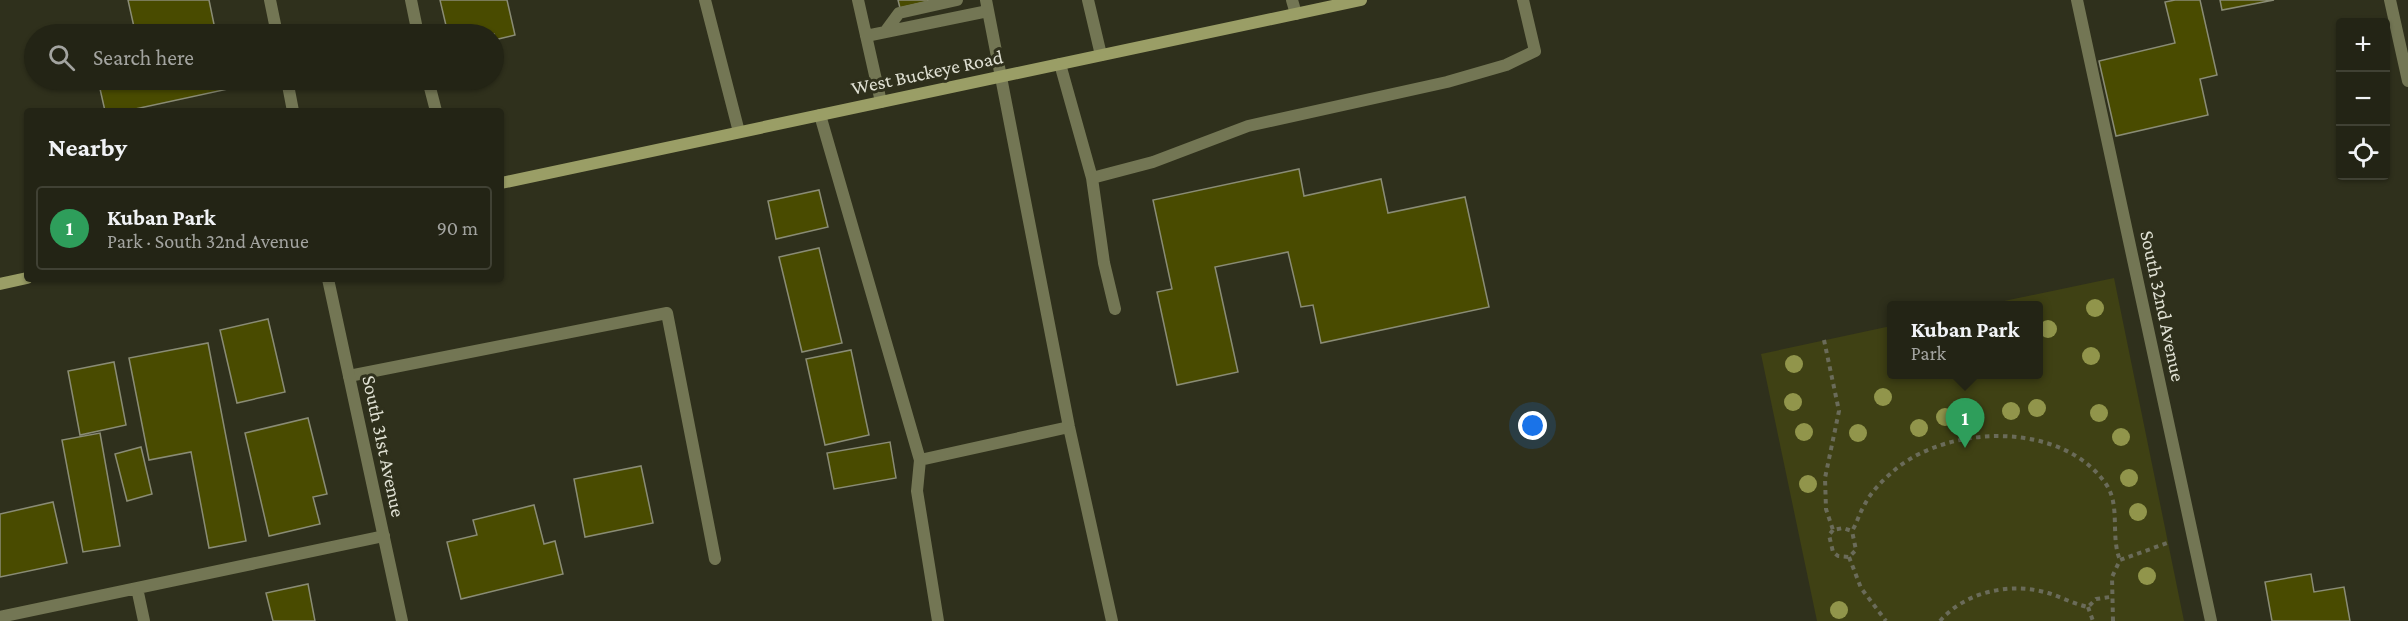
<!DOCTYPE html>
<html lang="en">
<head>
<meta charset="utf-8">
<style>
  :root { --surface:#232415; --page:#2f3022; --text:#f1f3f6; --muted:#a3a4a0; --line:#404134; --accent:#8bbbb9 }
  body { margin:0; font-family:"Crimson Pro",serif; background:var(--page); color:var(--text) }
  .controls { position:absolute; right:18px; top:18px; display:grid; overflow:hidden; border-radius:6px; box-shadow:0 2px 4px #0004 }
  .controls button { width:54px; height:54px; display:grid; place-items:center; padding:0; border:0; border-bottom:2px solid var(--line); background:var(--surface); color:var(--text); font:30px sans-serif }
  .you { position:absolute; left:1533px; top:426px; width:21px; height:21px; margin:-15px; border:4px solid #fff; border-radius:50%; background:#1a73e8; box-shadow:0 0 0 9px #1a73e833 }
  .badge { display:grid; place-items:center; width:39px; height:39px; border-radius:50%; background:var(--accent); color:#fff; font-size:20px; font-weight:700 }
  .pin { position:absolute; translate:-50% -50px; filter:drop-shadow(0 2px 3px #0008) }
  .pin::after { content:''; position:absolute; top:32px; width:21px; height:18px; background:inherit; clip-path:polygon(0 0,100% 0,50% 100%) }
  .popup { position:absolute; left:1887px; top:301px; width:156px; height:78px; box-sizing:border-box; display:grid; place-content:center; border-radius:6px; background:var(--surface); filter:drop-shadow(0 2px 4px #0005); font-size:20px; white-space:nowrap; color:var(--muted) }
  .popup b { font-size:22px; color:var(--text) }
  .popup::after { content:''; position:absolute; left:50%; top:100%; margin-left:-12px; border:12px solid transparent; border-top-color:var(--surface) }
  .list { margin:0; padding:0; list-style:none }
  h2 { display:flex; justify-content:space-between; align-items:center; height:78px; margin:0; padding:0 24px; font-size:26px }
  h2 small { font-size:20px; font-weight:400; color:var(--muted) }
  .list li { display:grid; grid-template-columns:39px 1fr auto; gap:18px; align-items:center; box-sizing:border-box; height:84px; margin:0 12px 12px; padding:0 12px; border:2px solid var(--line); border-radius:6px }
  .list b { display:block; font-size:22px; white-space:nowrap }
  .list p { margin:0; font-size:20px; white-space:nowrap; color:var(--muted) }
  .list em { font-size:20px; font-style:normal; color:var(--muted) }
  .icon { flex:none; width:33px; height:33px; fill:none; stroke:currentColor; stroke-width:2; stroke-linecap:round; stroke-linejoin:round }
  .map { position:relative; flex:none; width:2408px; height:621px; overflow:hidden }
  .search { position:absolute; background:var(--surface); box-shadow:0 2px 4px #0004; left:24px; top:24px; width:480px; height:66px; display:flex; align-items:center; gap:15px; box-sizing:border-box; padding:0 21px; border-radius:33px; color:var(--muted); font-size:22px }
  .panel { position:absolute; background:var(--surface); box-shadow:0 2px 4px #0004; left:24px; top:108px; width:480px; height:174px; border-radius:6px }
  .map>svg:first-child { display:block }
  .green { fill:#3f4114 }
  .building { fill:#494b00; stroke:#8a8c75; stroke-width:1.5 }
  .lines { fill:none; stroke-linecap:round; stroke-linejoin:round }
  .path { stroke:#6a6b59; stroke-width:4; stroke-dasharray:4.5 4.5; stroke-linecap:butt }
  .service { stroke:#737654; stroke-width:12 }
  .minor { stroke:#737654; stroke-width:12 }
  .tertiary { stroke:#737654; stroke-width:12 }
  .secondary { stroke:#9a9e66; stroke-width:12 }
  .tree { fill:#91954b }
  .labels { text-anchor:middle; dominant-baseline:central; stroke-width:6; stroke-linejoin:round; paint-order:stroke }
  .street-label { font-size:20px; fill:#e0e1d4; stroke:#2f301c }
</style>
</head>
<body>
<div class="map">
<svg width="2408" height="621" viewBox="0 0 2408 621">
  <rect width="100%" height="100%" fill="#2f301c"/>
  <path class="green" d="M2114 278 2184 621H1817L1761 354 1891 326 1892 374H2038V306L1985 305Z"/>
  <path class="building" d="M128 0H209L216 34H96L134 27Z
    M440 0H507L515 35 494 40V34H448Z
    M898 0H934L900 8Z
    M2175 0H2200L2217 75 2200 79 2208 115 2116 136 2099 61 2175 43 2165 2Z
    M2220 0H2274L2222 10Z
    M98 80H226L228 89 126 111H105Z
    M1299 169 1304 196 1381 179 1388 213 1465 197 1489 307 1321 343 1313 305 1301 307 1288 252 1215 267 1238 372 1177 385 1157 292 1172 289 1153 200Z
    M819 190 828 227 776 239 768 201Z
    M819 248 842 343 802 352 779 257Z
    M268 319 285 392 237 403 220 330Z
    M208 343 246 541 209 548 191 452 149 460 129 358Z
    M851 350 869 435 825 445 806 359Z
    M114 362 126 425 80 435 68 371Z
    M308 418 327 494 313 497 320 524 269 536 245 433Z
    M100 433 120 546 83 552 62 440Z
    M890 442 896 478 834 489 827 453Z
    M141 447 152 494 127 501 115 454Z
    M641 466 653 523 585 537 574 479Z
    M53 502 67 563 0 577V514Z
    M534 505 544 544 555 541 563 574 461 599 447 542 477 535 473 520Z
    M2311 574 2314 592 2344 587 2350 621H2272L2265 582Z
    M308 584 315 621H273L266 593Z"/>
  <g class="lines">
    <path class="path" d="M1824 340 1839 411 1825 478 1826 509 1833 530 1843 528 1852 531C1857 523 1859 514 1864 506 1871 491 1884 479 1897 468 1952 424 2063 422 2106 484 2121 506 2110 536 2120 560
      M1833 530 1829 535 1833 552 1838 556 1849 557 1856 550 1852 531
      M1849 557 1861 588 1886 621
      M2088 607 2093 621
      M1940 621C1966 591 2011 582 2048 593 2061 597 2074 604 2088 607L2096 599 2110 597
      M2113 621 2112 577 2120 560 2170 542"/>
    <path class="service" d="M411 0 418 34
      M705 0 739 132
      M858 0 881 102
      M986 0 1069 427 1112 621
      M1088 0 1101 55
      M1292 0 1296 14
      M885 32 899 13 957 0
      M866 36 988 11
      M1060 64 1092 178 1153 162 1248 126 1447 82 1506 65 1535 51 1523 0
      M428 80 436 111
      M820 115 920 460 917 491 938 621
      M1092 178 1104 263 1115 309
      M349 376 667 313 715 559
      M920 460 1069 427
      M137 588 144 621
      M0 617 384 536"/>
    <path class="minor" d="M2077 0 2211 621
      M2390 0 2408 81"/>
    <path class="tertiary" d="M270 0 277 34
      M287 80 293 111
      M328 279 402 621"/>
    <path class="secondary" d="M501 183 1361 0
      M0 284 27 278"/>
  </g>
  <g class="tree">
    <circle cx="2095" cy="308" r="9"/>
    <circle cx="2048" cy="329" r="9"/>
    <circle cx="2091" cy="356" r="9"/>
    <circle cx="1794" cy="364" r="9"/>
    <circle cx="1883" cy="397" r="9"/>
    <circle cx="1793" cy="402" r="9"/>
    <circle cx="2037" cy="408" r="9"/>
    <circle cx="2011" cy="411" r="9"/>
    <circle cx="1972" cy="413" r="9"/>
    <circle cx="2099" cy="413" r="9"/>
    <circle cx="1945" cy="417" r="9"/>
    <circle cx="1919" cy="428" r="9"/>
    <circle cx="1804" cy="432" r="9"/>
    <circle cx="1858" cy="433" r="9"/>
    <circle cx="2121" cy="437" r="9"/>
    <circle cx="2129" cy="478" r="9"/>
    <circle cx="1808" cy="484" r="9"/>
    <circle cx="2138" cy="512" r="9"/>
    <circle cx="2147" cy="576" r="9"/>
    <circle cx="1839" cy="610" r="9"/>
  </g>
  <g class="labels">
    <g class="street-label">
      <text transform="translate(927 72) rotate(-12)">West Buckeye Road</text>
      <text transform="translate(2163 306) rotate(78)">South 32nd Avenue</text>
      <text transform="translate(384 446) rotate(78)">South 31st Avenue</text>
    </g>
  </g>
</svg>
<div class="controls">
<button>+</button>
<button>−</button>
<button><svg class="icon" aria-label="locate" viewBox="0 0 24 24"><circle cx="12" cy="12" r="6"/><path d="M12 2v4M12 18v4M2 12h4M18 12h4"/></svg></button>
</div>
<div class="you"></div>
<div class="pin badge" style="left:1965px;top:448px;background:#2e9e5b">1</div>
<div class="popup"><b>Kuban Park</b>Park</div>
<div class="search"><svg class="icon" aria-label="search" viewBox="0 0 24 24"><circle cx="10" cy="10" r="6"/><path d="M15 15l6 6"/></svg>Search here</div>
<section class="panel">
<h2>Nearby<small></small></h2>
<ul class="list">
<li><span class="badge" style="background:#2e9e5b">1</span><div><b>Kuban Park</b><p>Park · South 32nd Avenue</p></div><em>90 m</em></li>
</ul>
</section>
</div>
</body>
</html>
